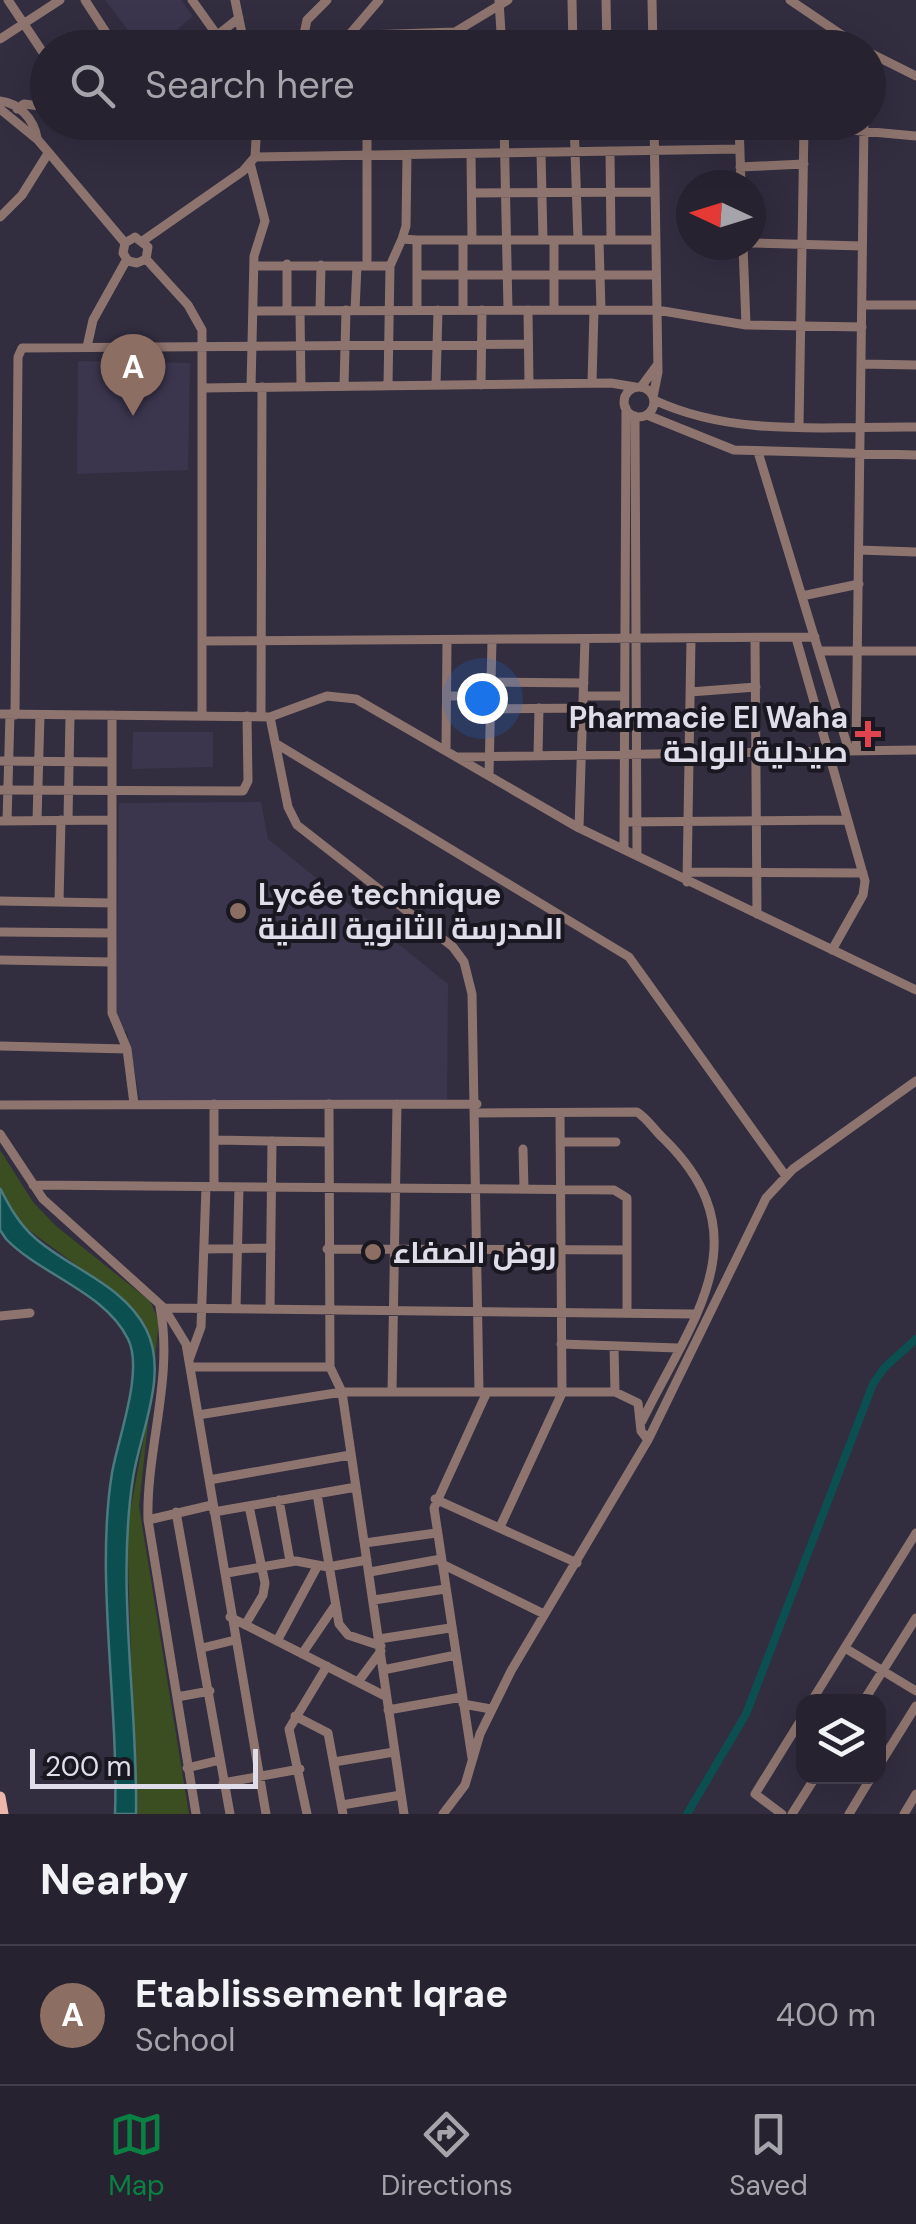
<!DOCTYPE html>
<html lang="en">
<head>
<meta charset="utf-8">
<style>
  :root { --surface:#26222f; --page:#2e2a37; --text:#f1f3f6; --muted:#a4a4aa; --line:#423f4b; --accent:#0b8043 }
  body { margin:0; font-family:"DM Sans",Cairo,sans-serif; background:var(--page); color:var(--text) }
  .controls { position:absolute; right:30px; bottom:30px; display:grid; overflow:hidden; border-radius:20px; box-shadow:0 10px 40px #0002 }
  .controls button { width:90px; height:90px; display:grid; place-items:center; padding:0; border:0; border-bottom:2px solid var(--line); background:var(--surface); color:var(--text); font:50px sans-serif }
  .compass { position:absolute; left:676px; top:170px; width:90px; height:90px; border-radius:50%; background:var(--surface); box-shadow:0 10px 40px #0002; rotate:274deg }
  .scale { position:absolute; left:30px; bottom:25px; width:228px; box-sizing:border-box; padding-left:10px; border:5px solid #dfdde9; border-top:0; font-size:28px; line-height:35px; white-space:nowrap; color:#dfdde9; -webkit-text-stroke:8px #19171f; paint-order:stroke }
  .you { position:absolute; left:482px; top:698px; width:35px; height:35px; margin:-25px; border:8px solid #fff; border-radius:50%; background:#1a73e8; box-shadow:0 0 0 15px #1a73e833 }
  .badge { display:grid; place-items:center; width:65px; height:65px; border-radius:50%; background:var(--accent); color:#fff; font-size:32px; font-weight:700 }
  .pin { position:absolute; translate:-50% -82px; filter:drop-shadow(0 2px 5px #0008) }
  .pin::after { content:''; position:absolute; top:52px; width:35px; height:30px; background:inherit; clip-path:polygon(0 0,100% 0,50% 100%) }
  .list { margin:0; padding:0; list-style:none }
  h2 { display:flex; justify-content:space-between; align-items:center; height:130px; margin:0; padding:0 40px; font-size:42px }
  h2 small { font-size:32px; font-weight:400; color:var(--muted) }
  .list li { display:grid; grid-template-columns:65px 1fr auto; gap:30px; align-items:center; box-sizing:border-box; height:140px; padding:0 40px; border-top:2px solid var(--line) }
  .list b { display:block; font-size:38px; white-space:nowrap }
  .list p { margin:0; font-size:32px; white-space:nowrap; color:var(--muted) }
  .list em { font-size:32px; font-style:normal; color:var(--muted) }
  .icon { flex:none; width:55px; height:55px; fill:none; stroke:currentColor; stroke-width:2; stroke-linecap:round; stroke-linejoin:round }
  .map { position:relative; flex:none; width:916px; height:1814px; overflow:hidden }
  .search { position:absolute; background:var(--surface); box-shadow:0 10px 40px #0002; left:30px; right:30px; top:30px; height:110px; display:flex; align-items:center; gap:25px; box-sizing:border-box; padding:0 35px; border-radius:55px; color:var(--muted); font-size:38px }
  .sheet { height:270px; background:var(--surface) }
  nav { display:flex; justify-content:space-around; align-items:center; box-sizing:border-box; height:140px; border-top:2px solid var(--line); background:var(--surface); font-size:28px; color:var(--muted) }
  nav a { display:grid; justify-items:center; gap:5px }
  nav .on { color:var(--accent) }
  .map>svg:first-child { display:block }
  .built { fill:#3b364e }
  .green { fill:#3a4e22 }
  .water { fill:#0b4f51; stroke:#4b7a7f; stroke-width:2.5 }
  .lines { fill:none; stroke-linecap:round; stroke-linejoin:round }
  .canal { stroke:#0b4f51; stroke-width:8 }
  .minor { stroke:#8e746e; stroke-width:9 }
  .major { stroke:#edb6aa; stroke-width:11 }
  .health-dot { fill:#e0444e; stroke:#19171f; stroke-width:4 }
  .education-dot { fill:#8d6e63; stroke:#19171f; stroke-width:4 }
  .labels { text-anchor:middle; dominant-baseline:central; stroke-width:8; stroke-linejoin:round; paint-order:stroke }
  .poi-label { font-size:30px; font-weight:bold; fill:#dfdde9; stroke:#19171f; text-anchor:start }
</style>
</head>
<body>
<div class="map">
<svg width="916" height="1814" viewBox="0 0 916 1814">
  <rect width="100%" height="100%" fill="#322d3f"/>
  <path class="built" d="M105 0H181L193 16 157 47H141Z
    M78 361 190 363 188 470 77 474Z
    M133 732H213V767L132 769Z
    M261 802 268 839 448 984 447 1109 141 1104 127 1032 116 1027 119 803Z"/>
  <path class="green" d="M0 1150 33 1202 56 1226 150 1301 159 1321 139 1506 189 1814H136L127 1528 147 1421 152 1350 148 1332 125 1301 22 1225 0 1188Z"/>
  <path class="water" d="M0 1188C9 1206 19 1224 35 1238 70 1269 123 1284 146 1329 169 1374 140 1432 133 1478 116 1588 138 1703 136 1814H115C119 1706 95 1576 112 1473 118 1438 144 1371 128 1339 105 1292 41 1275 6 1239L0 1230Z"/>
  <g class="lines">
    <path class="canal" d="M687 1814 746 1714 873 1384 884 1368 916 1339"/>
    <path class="minor" d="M8 0 48 60
      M85 0 116 48
      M192 0 217 35
      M235 0 245 48
      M572 0 573 48
      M606 0 607 48
      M652 0 653 48
      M790 0 861 48
      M499 1 502 48
      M350 34 379 0
      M0 39 60 0
      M243 39 455 32 508 0
      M87 48 107 34
      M201 48 239 18
      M301 48 307 20 327 0
      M868 52 916 76
      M0 101C19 103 34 119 37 138
      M0 109 38 140 125 243 123 253 128 261 137 263 146 259 148 247 135 237 125 243
      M17 109 24 104 48 107
      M88 122 92 128 101 122
      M367 122V266
      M504 122 508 310
      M574 122 578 240
      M739 122 741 185
      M763 122 916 136
      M610 151 611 240
      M541 153 543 240
      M471 154 472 240
      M407 155 406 226 402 239 417 240V310
      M255 157 740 149
      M250 163 265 221 254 256 251 387
      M740 167 804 164
      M472 193 655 192
      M0 217 22 195 47 155
      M144 240 243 171 255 157 257 122
      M417 240H656
      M463 240V310
      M599 240 601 310
      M751 243 862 246
      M743 245 746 325 862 327
      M146 259 188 305 202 330V715
      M287 264V311
      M254 266H390L388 385
      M390 266 402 239
      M417 275H656
      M863 305H916
      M355 310 357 266
      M528 310 529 384
      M554 310V240
      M253 311 657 310 746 325
      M300 311 301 386
      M320 311 321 265
      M87 347 93 320 127 259
      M862 364 916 365
      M592 383 594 310
      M436 385 438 310
      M481 385 482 310
      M344 386 346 310
      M641 387 658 364
      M624 402a15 15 0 1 1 30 0a15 15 0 1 1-30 0Z
      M204 388 611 383 635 387
      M653 397 658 372 654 122
      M654 400C735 438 829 426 916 427
      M647 415 734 450 916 455
      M635 416 637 856
      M799 426 804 126
      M758 452 849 751
      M859 550 916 552
      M802 596 859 584
      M755 638 757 914
      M796 638 865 881 863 895 832 950
      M202 641 815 637
      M819 651H916
      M491 682 584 683
      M690 692 756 687
      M447 696H491
      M584 696H624
      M491 709 583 708
      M0 714 270 717 327 696 356 699 579 828 916 990
      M15 715 18 357 22 348 528 344
      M112 715V1013L127 1049 134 1104
      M261 715 262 387
      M270 717 288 807 297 825 453 947 464 962 472 994 479 1392
      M275 743 629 957 785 1175
      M446 751 447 640
      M856 751 864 122
      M538 756 539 708
      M459 757 916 750
      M0 761 112 762
      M489 775 492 640
      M0 790 243 791 248 781 247 716
      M37 820 40 715
      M68 820 70 716
      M0 821 111 820
      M7 821 10 714
      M624 822 846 820
      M579 828 585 639
      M624 849 626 408
      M687 872 863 873
      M687 882 691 639
      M0 901 112 903
      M59 902 61 820
      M0 932 111 933
      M0 960 111 962
      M0 1046 127 1049
      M329 1104 330 1367 342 1392 404 1814
      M0 1105 477 1104
      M477 1113 637 1112C648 1119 654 1130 664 1139 764 1237 692 1319 642 1421
      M0 1134 43 1199 164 1308 186 1344 266 1814
      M215 1140 328 1142
      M560 1142H616
      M523 1149 524 1189
      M33 1185 614 1190 627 1198V1313
      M214 1187V1104
      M204 1249 271 1248
      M327 1249 627 1250
      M160 1307C174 1377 146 1449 148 1520L196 1814
      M164 1308 695 1314
      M236 1309 239 1187
      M270 1309 272 1141
      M0 1316 30 1313
      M561 1344 678 1348
      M614 1346 615 1392
      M189 1360 201 1327 206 1187
      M190 1367H330
      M392 1392 397 1104
      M198 1415 342 1392H615L638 1403 641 1431 648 1440
      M209 1480 350 1455
      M317 1494 339 1624 348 1635 381 1646
      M435 1499 577 1563
      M279 1500 290 1561
      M176 1512 230 1814
      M214 1512 356 1487
      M148 1520 212 1505
      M500 1527 562 1393 560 1113
      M365 1543 436 1533
      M442 1564 544 1614
      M370 1572 441 1559
      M227 1573 296 1561 328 1567 367 1560
      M374 1600 445 1589
      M230 1617 385 1696
      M245 1625 263 1595 265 1583 249 1506
      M379 1639 450 1628
      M277 1641 318 1565
      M202 1648 235 1640
      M845 1648 916 1691
      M302 1654 334 1607
      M383 1670 456 1655
      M358 1682 381 1651
      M177 1697 210 1691
      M811 1702 916 1533
      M863 1702 916 1618
      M463 1704 491 1709
      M388 1710 462 1697
      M295 1716 328 1733 343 1814
      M472 1758 434 1508 487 1392
      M334 1762 394 1752
      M878 1767 916 1706
      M187 1768 220 1760
      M223 1783 300 1769
      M342 1805 401 1795
      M307 1814 289 1729 327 1666
      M443 1814 465 1785 480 1734 511 1671 648 1440 766 1198 793 1169 916 1081
      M782 1814 755 1794 804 1715
      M792 1814 816 1776
      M849 1814 872 1776
      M904 1814 916 1794"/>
    <path class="major" d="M0 1797 3 1814"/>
  </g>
  <path class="health-dot" d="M863 719h10v10h10v10h-10v10h-10v-10h-10v-10h10z"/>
  <g class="education-dot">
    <circle cx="238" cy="911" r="10"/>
    <circle cx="373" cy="1252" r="10"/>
  </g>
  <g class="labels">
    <g class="poi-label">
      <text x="848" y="717" text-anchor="end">Pharmacie El Waha<tspan x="848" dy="34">صيدلية الواحة</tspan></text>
      <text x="258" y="894">Lycée technique<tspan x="258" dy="34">المدرسة الثانوية الفنية</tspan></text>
      <text x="393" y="1252">روض الصفاء</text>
    </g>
  </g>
</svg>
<div class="controls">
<button><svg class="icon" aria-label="layers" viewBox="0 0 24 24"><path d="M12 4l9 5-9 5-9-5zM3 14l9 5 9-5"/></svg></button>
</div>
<svg class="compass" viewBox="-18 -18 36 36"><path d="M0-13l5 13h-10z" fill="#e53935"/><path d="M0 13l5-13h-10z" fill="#a4a4aa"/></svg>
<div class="scale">200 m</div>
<div class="you"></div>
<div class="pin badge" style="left:133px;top:416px;background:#8d6e63">A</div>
<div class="search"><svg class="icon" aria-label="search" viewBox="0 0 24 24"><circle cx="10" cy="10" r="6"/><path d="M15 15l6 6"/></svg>Search here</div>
</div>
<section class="sheet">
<h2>Nearby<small></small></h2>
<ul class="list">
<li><span class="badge" style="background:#8d6e63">A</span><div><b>Etablissement Iqrae</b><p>School</p></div><em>400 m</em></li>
</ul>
</section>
<nav>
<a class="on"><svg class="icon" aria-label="map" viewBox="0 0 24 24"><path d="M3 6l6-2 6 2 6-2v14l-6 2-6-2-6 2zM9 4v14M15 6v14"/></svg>Map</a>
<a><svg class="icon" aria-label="directions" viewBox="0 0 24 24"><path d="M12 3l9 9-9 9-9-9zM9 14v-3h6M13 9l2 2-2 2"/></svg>Directions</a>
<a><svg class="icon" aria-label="saved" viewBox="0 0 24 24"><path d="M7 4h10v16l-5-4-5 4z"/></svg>Saved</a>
</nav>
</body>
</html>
